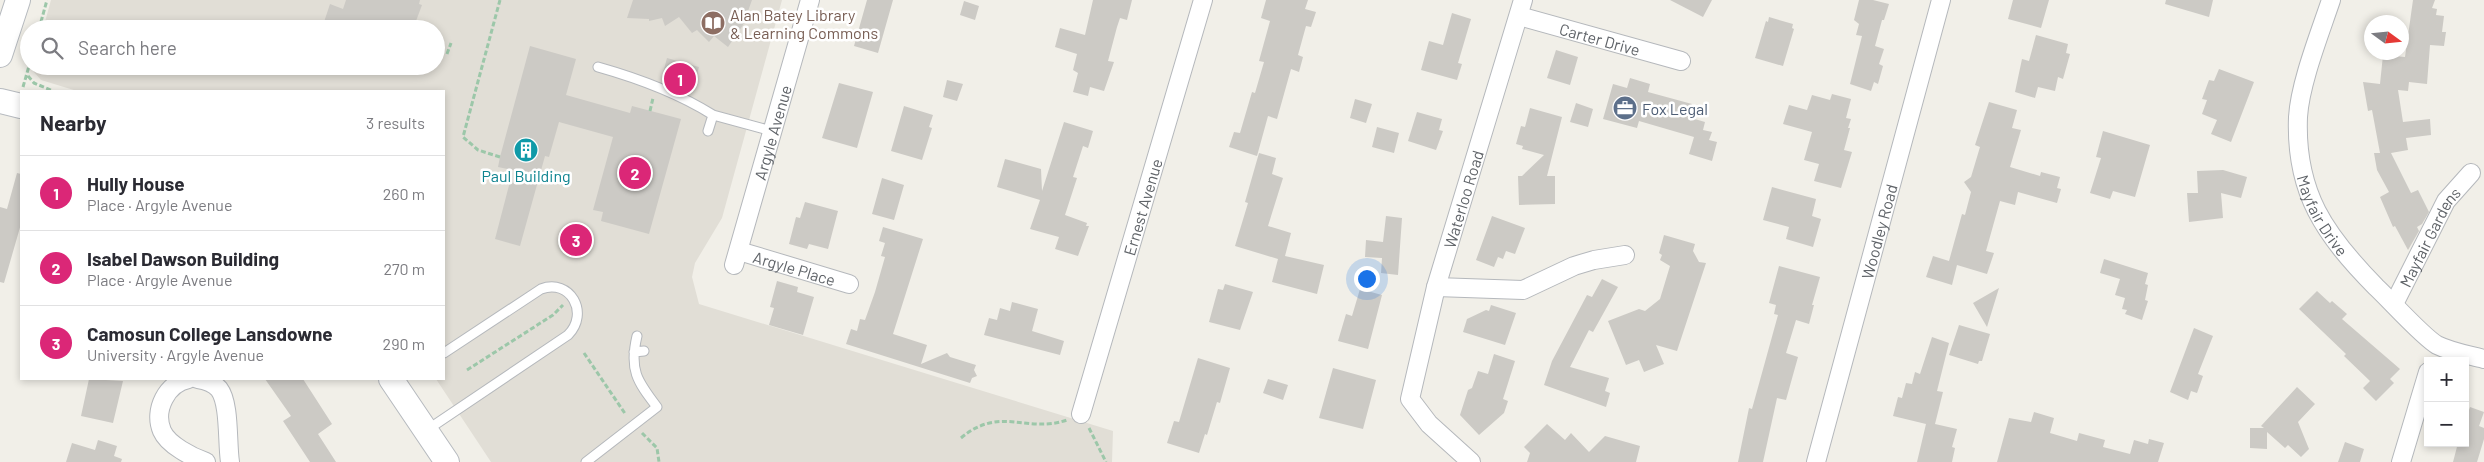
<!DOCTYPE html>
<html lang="en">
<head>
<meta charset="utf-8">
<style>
  :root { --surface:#fff; --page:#f2f2f3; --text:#2b2b33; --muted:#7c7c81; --line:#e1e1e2; --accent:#db2777 }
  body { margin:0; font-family:Barlow,sans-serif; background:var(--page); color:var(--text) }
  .controls { position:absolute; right:15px; bottom:15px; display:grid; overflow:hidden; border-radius:0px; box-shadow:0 2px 8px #0003 }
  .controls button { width:45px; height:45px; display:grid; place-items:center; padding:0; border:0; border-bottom:1px solid var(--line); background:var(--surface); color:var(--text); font:25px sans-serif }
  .compass { position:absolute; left:2364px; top:15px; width:45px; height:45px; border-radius:50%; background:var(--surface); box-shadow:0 2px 8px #0003; rotate:105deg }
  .you { position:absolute; left:1366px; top:278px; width:18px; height:18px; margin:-12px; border:4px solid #fff; border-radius:50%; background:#1a73e8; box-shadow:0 0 0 8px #1a73e833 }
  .badge { display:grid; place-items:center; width:32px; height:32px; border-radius:50%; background:var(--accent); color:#fff; font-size:16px; font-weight:700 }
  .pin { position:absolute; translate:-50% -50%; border:2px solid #fff; box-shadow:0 1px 5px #0006 }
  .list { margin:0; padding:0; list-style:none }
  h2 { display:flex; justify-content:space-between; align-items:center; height:65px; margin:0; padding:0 20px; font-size:21px }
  h2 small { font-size:16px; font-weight:400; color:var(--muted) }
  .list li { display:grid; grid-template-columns:32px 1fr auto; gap:15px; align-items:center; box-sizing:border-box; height:75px; padding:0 20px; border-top:1px solid var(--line) }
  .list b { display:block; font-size:19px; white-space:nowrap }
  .list p { margin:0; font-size:16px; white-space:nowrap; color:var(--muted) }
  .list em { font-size:16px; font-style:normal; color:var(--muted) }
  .icon { flex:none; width:28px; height:28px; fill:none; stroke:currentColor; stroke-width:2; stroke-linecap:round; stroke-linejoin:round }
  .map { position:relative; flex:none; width:2484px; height:462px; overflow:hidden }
  .search { position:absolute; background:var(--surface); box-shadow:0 2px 8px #0003; left:20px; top:20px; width:425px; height:55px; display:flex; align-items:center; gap:12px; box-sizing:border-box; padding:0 18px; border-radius:28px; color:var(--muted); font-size:19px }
  .panel { position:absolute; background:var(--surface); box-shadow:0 2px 8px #0003; left:20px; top:90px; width:425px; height:290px; border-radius:0px }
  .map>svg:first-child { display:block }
  .education { fill:#e1ded6 }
  .building { fill:#cccac5 }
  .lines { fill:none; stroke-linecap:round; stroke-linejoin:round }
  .lane-casing { stroke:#b5b8bc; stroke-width:11 }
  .street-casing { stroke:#b5b8bc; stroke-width:20 }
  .secondary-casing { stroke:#b6babf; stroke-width:26 }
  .path { stroke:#9cc7a9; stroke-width:3; stroke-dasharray:5 2.5; stroke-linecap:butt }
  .lane { stroke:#fff; stroke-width:9 }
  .street { stroke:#fff; stroke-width:18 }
  .secondary { stroke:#fff; stroke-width:24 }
  .labels { text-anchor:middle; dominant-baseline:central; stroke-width:5; stroke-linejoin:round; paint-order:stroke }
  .education-label { font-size:16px; fill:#785e54; stroke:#fff; text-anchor:start }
  .street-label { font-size:16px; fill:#5f6368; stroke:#fff }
  .service-label { font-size:16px; fill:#4e5e75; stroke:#fff; text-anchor:start }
  .culture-label { font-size:16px; fill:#0d838f; stroke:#fff }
</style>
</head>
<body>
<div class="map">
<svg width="2484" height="462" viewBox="0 0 2484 462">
  <rect width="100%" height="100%" fill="#f1efe8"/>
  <path class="education" d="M51 0H782L722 218 695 263 692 277 699 304 1113 431 1112 462H491L436 379H444V91H77L41 80 34 72 33 66H436V29H43Z"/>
  <path class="building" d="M346 0H420L419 4 422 5 413 29H335L323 25 330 4 343 9Z
    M633 0H752L743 25 728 47 714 36 709 42 697 30 692 33 679 17 665 26 662 18 649 21V19L627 18Z
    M867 0H893L878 53 854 46Z
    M1093 0H1132L1127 20 1120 18 1117 27 1108 61 1114 62 1104 91 1090 87 1088 96 1073 92 1078 73 1073 70 1077 54 1055 47 1060 28 1085 35Z
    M1266 0H1308L1305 9 1316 12 1311 27 1306 26 1298 55 1303 57 1299 72 1291 69 1277 119 1268 116 1257 156 1229 147 1234 132 1240 133 1252 92 1255 93 1264 62 1259 61 1270 21 1261 18Z
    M1670 0H1712L1703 17Z
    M1859 0H1873L1889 4 1884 20H1882L1875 46 1884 49 1879 64 1883 66 1878 84 1874 82 1871 91 1850 84 1862 36 1856 35 1859 24 1854 20Z
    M2013 0H2049L2041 28 2008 19Z
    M2166 0H2213L2209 17 2165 4Z
    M2413 0H2435L2432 8 2437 9 2436 15 2444 16 2442 32H2446L2444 46 2430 45 2427 84 2409 82 2408 91 2398 90 2403 122 2430 119 2431 135 2406 138 2408 150 2391 153 2411 193 2418 190 2429 212 2422 224 2417 227 2419 231 2408 250 2395 226 2393 227 2380 197 2389 192 2377 170 2374 153H2380L2372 110 2368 111 2363 82 2380 84 2383 55 2405 57Z
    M964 1 979 6 975 20 960 15Z
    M1452 13 1471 19 1458 63 1462 64 1457 80 1421 70 1429 41 1443 45Z
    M1769 17 1793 24 1792 28 1794 29 1783 66 1755 58 1766 21 1768 22Z
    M2036 35 2068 44 2066 53 2070 54 2063 79 2058 77 2055 91 2038 87 2035 98 2015 92 2022 59 2029 61Z
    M530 46 576 59 566 95 630 113 632 106 681 119 649 234 601 221 603 212 593 210 613 137 559 122 549 157 545 156 520 246 495 239 513 170 498 167 500 157Z
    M1556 50 1578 57 1570 85 1547 78Z
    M667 58 699 67 692 92 664 83 667 74 663 73Z
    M2219 69 2254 82 2231 142 2211 134 2217 120 2202 114 2207 100 2202 99 2209 80 2214 81Z
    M1630 78 1650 84 1648 92 1692 104 1688 117 1705 122 1703 130 1712 132 1709 140 1717 142 1712 161 1689 154 1694 137 1639 121 1637 128 1603 119 1613 84 1627 88Z
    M947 80 963 84 957 101 943 97Z
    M839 83 873 92 857 148 822 138Z
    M1832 94 1851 99 1846 118 1851 119 1848 128H1850L1844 150 1852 152 1841 188 1814 181 1819 164 1804 160 1812 132 1783 124 1789 105 1807 110 1812 95 1830 100Z
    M1355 99 1372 104 1366 123 1350 118Z
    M1989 102 2017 110 2012 128 2021 130 2010 167 2040 176 2041 172 2060 177 2057 188 2061 189 2057 203 2018 192 2015 205 2000 201 1986 251 1994 253 1987 274 1957 265 1952 285 1926 277 1933 256 1949 261 1962 214 1965 215 1971 192 1964 182 1971 177 1980 147 1975 145Z
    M1576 103 1593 109 1588 127 1570 122Z
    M904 106 933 115 929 127 932 128 922 160 891 151Z
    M1530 108 1562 117 1547 176H1555V204L1519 205 1518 176H1522L1544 155 1522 149 1523 146 1516 144 1521 126 1525 127Z
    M1417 112 1442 119 1439 130 1443 131 1436 150 1408 141Z
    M1064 122 1093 131 1088 148 1083 146 1073 177 1077 178 1065 215 1087 223 1086 226H1089L1078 256 1055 249 1059 237 1030 229 1040 200 997 187 1005 159 1041 169 1042 191Z
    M1377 127 1399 133 1394 153 1372 147Z
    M2103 131 2150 145 2135 197 2113 191 2110 199 2090 193 2101 158 2096 157Z
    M1259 153 1276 158 1272 174 1283 178 1268 226 1291 233 1285 256 1324 265 1317 294 1272 282 1278 259 1235 246 1248 203 1245 202Z
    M2223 170 2247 177 2241 198 2221 193 2223 218 2189 222 2187 193H2198L2197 171Z
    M17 173 21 174V224L4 283 0 282V207L7 209Z
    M882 178 904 185 894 220 872 214Z
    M1772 187 1816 199 1812 216 1821 219 1813 247 1786 239 1789 227 1763 220Z
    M805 202 838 211 828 249 809 244 807 249 789 244 796 217 800 218Z
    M1386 216 1402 218 1398 275 1381 273 1382 258 1365 257 1366 240 1383 242Z
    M1492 216 1525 228 1515 254 1506 251 1503 259 1498 257 1494 267 1476 260Z
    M883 227 923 239 893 334 927 345 921 364 947 353 950 357 976 365 974 370 977 376 972 378 970 383 846 344 851 329 857 331 860 319 865 320 875 292 885 257 881 256 885 243 879 241Z
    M1664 235 1695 244 1693 251 1699 262 1706 263 1677 351 1656 345 1664 364 1644 372 1639 360 1626 365 1608 321 1639 309 1645 311 1660 299 1670 266 1660 260 1662 255 1659 253Z
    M2104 259 2148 273 2145 284 2148 285 2145 300 2148 301 2142 320 2125 314 2127 310 2122 309 2125 298 2115 295 2120 279 2100 273Z
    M1779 266 1820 277 1812 305H1814L1809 324 1796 320 1786 353 1798 357 1786 400 1777 398 1763 462H1738L1749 408 1752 409 1778 315 1774 314 1776 305 1769 303Z
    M1602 279 1618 287 1593 332 1589 330 1570 367 1609 378 1605 391 1610 393 1606 407 1544 385 1552 361 1587 295 1592 297Z
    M777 281 798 287 797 292 814 297 803 335 769 325 774 308 770 307Z
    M1225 284 1253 292 1240 330 1209 322 1218 289 1223 290Z
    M1999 288 1987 327 1973 303Z
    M1360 289 1382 295 1368 349 1338 341 1346 314 1352 316Z
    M2317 291 2330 303 2332 301 2347 314 2342 319 2400 369 2390 379 2394 383 2376 401 2363 388 2370 381 2344 356 2346 354 2299 309Z
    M1012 302 1038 309 1032 331 1064 341 1060 355 984 335 989 318 997 320 1000 308 1010 311Z
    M1491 305 1516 313 1505 345 1463 332 1467 319 1486 310 1489 311Z
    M1959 325 1990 334 1982 361H1979L1978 364 1949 355Z
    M2194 328 2213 336 2198 374 2203 376 2197 393 2191 391 2188 400 2170 392Z
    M1932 337 1949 343 1937 391 1943 392 1935 424 1957 429 1952 447 1955 448 1952 462H1917L1926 424 1893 416 1898 397 1902 398 1906 383 1912 384 1915 372 1920 374Z
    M1494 354 1515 361 1503 399 1508 401 1504 413 1479 435 1460 415 1468 390 1472 388 1478 371 1488 374Z
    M1198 358 1230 368 1220 403 1217 402 1207 435 1205 434 1199 453 1167 443 1174 421 1179 422Z
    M1333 368 1376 380 1363 429 1319 418Z
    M89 379 123 381 113 423 81 416Z
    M265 379H303L332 424 318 434 336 462H310L283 421 291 416Z
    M1268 379 1288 385 1283 400 1263 393Z
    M2297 387 2315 404 2298 422 2309 449 2301 457 2288 445 2285 448 2267 432V449L2250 448V428H2264L2261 426Z
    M2470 407 2484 412 2479 426 2484 428V439L2477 462H2453L2458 443H2465V422Z
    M2034 412 2054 418 2050 433 2077 441 2079 433 2105 440 2103 447 2130 454 2134 440 2148 444 2149 439 2164 443 2158 462H1997L2009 418 2031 422Z
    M1547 424 1565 440 1571 433 1589 452 1605 436 1640 446 1636 462H1527L1530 453 1524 447Z
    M98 440 117 446 114 456 122 459 121 462H66L72 443 95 450Z
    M2345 442 2364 449 2360 462H2338Z"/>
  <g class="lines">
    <defs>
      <path id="lane" d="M598 67C637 78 678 93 713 115
        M708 131 713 115 772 131
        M634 352 644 351
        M427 430 568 335C590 313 570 278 541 289L444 353
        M586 462 657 407C637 381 629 370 637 336"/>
      <g id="street">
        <path id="s1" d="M2331 0C2320 33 2300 83 2298 117 2295 193 2325 235 2376 287 2390 300 2423 337 2437 345 2451 352 2469 355 2484 359"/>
        <path id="s2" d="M1519 16 1681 61"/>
        <path id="s3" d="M739 251 849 284"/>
        <path id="s4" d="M734 265 810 0"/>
        <path d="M1436 287 1523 290 1574 266 1594 260 1625 255"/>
        <path id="s5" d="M2394 304 2446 201 2471 173"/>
        <path d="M189 379C167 383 153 410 162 431 168 445 192 457 206 462"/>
        <path d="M198 379C205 380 214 383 219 389 230 403 227 443 230 462"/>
        <path id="s6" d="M1081 414 1203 0"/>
        <path id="s7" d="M1471 462 1429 424 1410 399 1436 287 1523 0"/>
        <path id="s8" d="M1816 462 1941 0"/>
        <path d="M2401 462 2428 372"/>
      </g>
      <path id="secondary" d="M0 55 18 0
        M0 101 21 106
        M391 379 447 462"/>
    </defs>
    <use href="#lane" class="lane-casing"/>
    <use href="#street" class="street-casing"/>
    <use href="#secondary" class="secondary-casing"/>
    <path class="path" d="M39 29 47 0
      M447 54 451 43
      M28 76 34 83 53 91
      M23 87 29 66
      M650 111 653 98
      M500 157 478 150 463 137 500 0
      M584 353 626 415
      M467 370 553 315 563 305
      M1089 428 1106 462
      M642 433 657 448 659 462
      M961 438C1000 405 1027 434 1067 420"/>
    <use href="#lane" class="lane"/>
    <use href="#street" class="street"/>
    <use href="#secondary" class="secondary"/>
  </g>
  <defs>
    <symbol id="library-disc" viewBox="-11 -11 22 22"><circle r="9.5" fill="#8d6e63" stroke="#fff"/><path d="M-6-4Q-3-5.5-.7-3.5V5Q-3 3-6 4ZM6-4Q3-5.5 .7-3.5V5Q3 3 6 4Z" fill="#fff"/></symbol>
    <symbol id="office-disc" viewBox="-11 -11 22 22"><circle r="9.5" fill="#5c6f8a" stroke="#fff"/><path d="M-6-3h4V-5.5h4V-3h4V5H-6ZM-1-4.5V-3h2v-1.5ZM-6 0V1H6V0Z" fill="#fff"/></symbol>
    <symbol id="building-disc" viewBox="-11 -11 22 22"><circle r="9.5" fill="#0f9aa8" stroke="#fff"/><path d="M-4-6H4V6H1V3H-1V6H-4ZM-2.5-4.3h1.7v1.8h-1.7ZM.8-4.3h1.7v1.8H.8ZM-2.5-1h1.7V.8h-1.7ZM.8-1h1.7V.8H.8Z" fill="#fff"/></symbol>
  </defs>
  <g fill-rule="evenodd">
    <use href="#library-disc" x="699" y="9" width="28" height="28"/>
    <use href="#office-disc" x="1611" y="94" width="28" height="28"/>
    <use href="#building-disc" x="512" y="136" width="28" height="28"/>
  </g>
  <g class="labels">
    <g class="education-label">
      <text x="730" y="14">Alan Batey Library<tspan x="730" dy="18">&amp; Learning Commons</tspan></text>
    </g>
    <g class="street-label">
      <text stroke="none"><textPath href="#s2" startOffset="84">Carter Drive</textPath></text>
      <text stroke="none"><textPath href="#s4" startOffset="138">Argyle Avenue</textPath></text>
      <text stroke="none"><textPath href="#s7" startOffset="295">Waterloo Road</textPath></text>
      <text stroke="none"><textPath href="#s6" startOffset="216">Ernest Avenue</textPath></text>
      <text stroke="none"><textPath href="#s1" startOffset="225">Mayfair Drive</textPath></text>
      <text stroke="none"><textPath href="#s8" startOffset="239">Woodley Road</textPath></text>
      <text stroke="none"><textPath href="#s5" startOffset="76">Mayfair Gardens</textPath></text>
      <text stroke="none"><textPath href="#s3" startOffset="58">Argyle Place</textPath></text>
    </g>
    <g class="service-label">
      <text x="1642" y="108">Fox Legal</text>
    </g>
    <g class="culture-label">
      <text x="526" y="175">Paul Building</text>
    </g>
  </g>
</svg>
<div class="controls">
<button>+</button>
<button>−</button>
</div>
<svg class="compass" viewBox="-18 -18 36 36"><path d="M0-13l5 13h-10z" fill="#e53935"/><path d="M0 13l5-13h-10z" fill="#7c7c81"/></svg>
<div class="you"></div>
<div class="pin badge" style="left:680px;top:79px">1</div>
<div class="pin badge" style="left:635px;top:173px">2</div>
<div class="pin badge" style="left:576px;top:240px">3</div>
<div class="search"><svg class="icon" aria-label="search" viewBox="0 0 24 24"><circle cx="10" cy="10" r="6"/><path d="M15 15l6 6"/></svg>Search here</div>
<section class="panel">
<h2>Nearby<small>3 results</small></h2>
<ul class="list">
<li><span class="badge">1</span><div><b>Hully House</b><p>Place · Argyle Avenue</p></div><em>260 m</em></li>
<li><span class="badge">2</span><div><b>Isabel Dawson Building</b><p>Place · Argyle Avenue</p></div><em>270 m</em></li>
<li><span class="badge">3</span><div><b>Camosun College Lansdowne</b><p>University · Argyle Avenue</p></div><em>290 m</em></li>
</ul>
</section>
</div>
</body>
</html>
